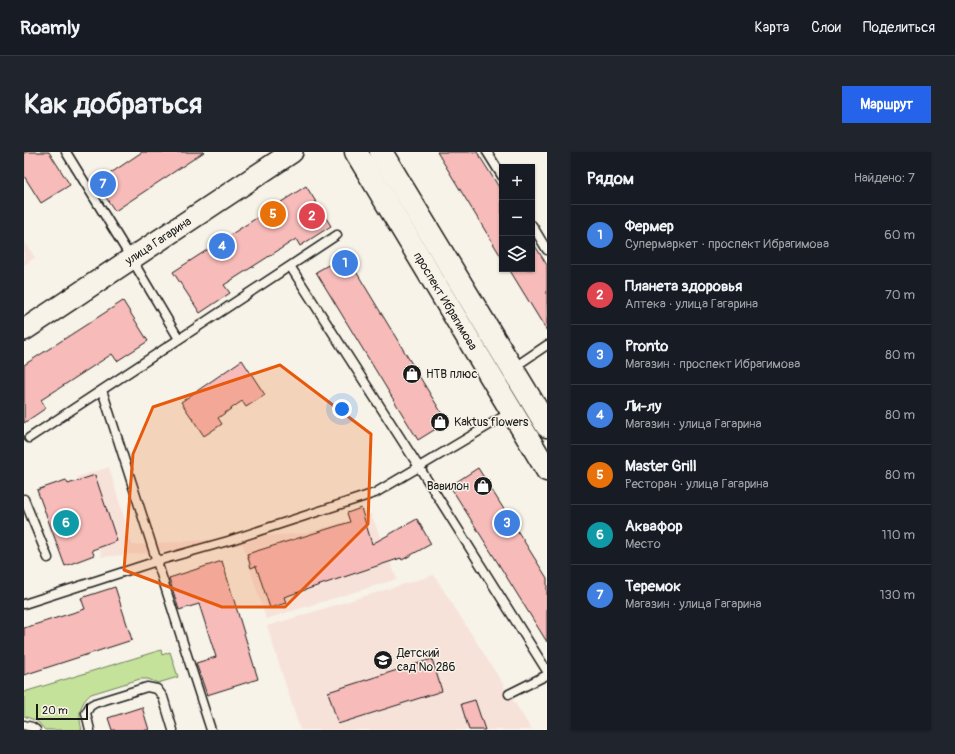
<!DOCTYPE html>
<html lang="ru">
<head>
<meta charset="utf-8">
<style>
  :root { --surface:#171b24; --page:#20242c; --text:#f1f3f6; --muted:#9ea1a6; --line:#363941; --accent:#2563eb }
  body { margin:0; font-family:Pangolin,sans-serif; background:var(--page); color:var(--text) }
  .controls { position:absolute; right:12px; top:12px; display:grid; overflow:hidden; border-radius:0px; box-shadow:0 1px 3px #0004 }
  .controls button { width:36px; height:36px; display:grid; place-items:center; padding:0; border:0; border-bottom:1px solid var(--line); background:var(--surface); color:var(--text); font:20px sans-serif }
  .scale { position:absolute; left:12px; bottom:10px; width:52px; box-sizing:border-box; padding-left:4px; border:2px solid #1c1c1c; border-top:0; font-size:11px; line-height:14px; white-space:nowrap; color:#1c1c1c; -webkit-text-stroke:3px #f7f3e8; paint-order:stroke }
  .you { position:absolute; left:318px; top:257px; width:14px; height:14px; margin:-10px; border:3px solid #fff; border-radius:50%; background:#1a73e8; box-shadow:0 0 0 6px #1a73e833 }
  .badge { display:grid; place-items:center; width:26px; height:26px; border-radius:50%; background:var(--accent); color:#fff; font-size:13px; font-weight:700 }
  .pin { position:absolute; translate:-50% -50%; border:2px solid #fff; box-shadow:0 1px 4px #0006 }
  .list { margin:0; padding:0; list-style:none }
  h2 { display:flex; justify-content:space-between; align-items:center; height:52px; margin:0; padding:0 16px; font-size:17px }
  h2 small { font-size:13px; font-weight:400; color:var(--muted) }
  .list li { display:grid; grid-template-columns:26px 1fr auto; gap:12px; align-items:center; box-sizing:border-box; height:60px; padding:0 16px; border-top:1px solid var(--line) }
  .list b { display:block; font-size:15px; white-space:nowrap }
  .list p { margin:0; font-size:13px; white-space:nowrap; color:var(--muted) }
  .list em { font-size:13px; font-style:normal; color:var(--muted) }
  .icon { flex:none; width:22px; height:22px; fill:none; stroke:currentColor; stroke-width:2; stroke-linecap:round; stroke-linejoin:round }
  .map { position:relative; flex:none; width:523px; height:578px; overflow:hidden; border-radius:0px }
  header { display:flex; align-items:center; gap:24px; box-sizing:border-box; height:56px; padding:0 20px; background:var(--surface); border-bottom:1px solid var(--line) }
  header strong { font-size:19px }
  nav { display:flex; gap:22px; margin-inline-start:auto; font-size:14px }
  .intro { display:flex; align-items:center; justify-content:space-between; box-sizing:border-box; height:96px; padding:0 24px }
  h1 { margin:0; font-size:28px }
  .button { padding:10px 18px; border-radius:0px; background:var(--accent); color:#fff; font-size:14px; font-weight:700 }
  main { display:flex; gap:24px; padding:0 24px }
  aside { flex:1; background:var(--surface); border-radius:0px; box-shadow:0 1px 3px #0004 }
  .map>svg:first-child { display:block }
  .built { fill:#f7e2da }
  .green { fill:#c5e29a; stroke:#707f5b }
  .building { fill:#f7bbb9; stroke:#1c1c1c }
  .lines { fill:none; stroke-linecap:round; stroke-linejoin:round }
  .lane-casing { stroke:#1c1c1c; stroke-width:11 }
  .secondary-casing { stroke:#1c1c1c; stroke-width:24 }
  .primary-casing { stroke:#1c1c1c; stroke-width:25 }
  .lane { stroke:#f7f3e8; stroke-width:8 }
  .secondary { stroke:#f7f3e8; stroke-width:21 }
  .primary { stroke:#f7f3e8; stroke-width:22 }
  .marked { fill:#e8590c; fill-opacity:0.2; stroke:#e8590c; stroke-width:3; stroke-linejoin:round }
  .labels { text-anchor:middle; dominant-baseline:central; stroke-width:3; stroke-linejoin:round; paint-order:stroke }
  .street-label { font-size:12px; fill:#1c1c1c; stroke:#f7f3e8 }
  .poi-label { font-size:12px; fill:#1c1c1c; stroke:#f7f3e8; text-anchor:start }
</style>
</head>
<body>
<header>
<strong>Roamly</strong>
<nav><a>Карта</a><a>Слои</a><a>Поделиться</a></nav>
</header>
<div class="intro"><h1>Как добраться</h1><a class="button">Маршрут</a></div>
<main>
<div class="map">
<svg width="523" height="578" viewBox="0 0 523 578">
  <rect width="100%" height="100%" fill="#f7f3e8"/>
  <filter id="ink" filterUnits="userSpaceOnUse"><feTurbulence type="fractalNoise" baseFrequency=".025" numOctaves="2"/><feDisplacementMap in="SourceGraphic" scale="8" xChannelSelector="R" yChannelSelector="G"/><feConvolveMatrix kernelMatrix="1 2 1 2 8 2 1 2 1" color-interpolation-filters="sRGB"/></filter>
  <g filter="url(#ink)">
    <path class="built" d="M0 88 11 106 0 113Z
      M85 315 108 393 282 381 347 362 373 427 242 467 229 427 219 393 78 405 53 325Z
      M410 423 508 578H276L243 474Z"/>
    <path class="green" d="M137 498 138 503 146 500 154 525 134 531 124 527H116L67 542C55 552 54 563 58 578H21L13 569 0 564V540Z"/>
    <path class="building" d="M0 0H25L46 33 17 51 0 24Z
      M118 0H180L91 59 72 31Z
      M413 0H453L478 40V106Z
      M282 34 307 74 276 94 272 87 200 133 206 141 176 161 149 120Z
      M508 89 523 113V179L485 117H508Z
      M322 103 423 270 394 288 292 120Z
      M99 149 124 189 93 209 88 202 17 248 22 256 0 271V213Z
      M218 208 241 243 222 255 218 249 194 266 198 272 180 284 157 250Z
      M454 316 523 426V490L426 334Z
      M71 323 93 389 68 398 70 403 41 414 13 338 42 328 44 332Z
      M337 356 348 392 393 367 407 392 378 408 377 406 260 445 262 451 246 456 232 414 227 416 223 402 326 370 323 361Z
      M198 409 234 527 183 543 172 511 192 505 175 452 155 458 145 426Z
      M91 435 108 488 0 523V476L61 457 57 446Z
      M408 507 418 539 314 572 304 540Z
      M451 548 461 578H445L437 552Z
      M118 555 125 578H88L84 566Z"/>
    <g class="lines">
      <defs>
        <path id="lane" d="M42 0 107 106 155 187
          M463 0 478 24
          M508 73 523 98
          M266 114 313 83
          M489 216 523 193
          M78 238 187 578
          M5 286 266 114 395 315 487 260
          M0 347 24 406
          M0 452 133 409 204 389 351 341 395 315 523 519
          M485 542 523 523
          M0 573 8 575 12 578
          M66 578 62 561 66 554 71 551 123 535 133 537 139 545 149 578"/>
        <g id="secondary">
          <path id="s1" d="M0 178 268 0"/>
        </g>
        <g id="primary">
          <path id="s2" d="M332 0 523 318"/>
          <path d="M357 0 523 274"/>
        </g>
      </defs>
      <use href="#lane" class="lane-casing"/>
      <use href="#secondary" class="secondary-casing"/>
      <use href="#primary" class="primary-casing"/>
      <use href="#lane" class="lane"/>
      <use href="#secondary" class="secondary"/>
      <use href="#primary" class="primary"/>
    </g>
  </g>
  <path class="marked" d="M256 213 347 282 344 372 261 455H198L100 418 109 302 129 255Z"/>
  <defs>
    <symbol id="shop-disc" viewBox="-11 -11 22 22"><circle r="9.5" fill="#1c1c1c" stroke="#f7f3e8"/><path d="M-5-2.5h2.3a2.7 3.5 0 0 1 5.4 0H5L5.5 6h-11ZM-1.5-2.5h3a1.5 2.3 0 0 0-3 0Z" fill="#fff"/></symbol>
    <symbol id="school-disc" viewBox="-11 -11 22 22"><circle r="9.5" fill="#1c1c1c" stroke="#f7f3e8"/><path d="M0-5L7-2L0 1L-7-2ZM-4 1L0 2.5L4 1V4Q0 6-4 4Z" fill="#fff"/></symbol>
  </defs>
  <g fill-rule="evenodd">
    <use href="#shop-disc" x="377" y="211" width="22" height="22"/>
    <use href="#shop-disc" x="405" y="259" width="22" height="22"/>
    <use href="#shop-disc" x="448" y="323" width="22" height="22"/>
    <use href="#school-disc" x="348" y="497" width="22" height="22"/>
  </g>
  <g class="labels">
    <g class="street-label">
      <text stroke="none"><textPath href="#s1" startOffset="161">улица Гагарина</textPath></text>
      <text stroke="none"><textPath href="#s2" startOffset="174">проспект Ибрагимова</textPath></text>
    </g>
    <g class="poi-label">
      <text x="402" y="222">НТВ плюс</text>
      <text x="430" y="270">Kaktus flowers</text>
      <text x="445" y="334" text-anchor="end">Вавилон</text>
      <text x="373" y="501">Детский<tspan x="373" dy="14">сад № 286</tspan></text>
    </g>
  </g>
</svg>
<div class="controls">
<button>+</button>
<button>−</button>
<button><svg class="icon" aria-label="layers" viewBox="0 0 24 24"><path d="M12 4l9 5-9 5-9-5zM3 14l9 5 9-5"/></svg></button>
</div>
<div class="scale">20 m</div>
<div class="you"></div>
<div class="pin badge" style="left:321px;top:111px;background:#3f7fe0">1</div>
<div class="pin badge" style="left:288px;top:64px;background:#e0444e">2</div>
<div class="pin badge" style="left:483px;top:371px;background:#3f7fe0">3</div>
<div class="pin badge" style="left:198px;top:94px;background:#3f7fe0">4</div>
<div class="pin badge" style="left:249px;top:62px;background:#e8710a">5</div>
<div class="pin badge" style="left:42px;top:371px;background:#0f9aa8">6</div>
<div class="pin badge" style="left:79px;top:32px;background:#3f7fe0">7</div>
</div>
<aside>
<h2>Рядом<small>Найдено: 7</small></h2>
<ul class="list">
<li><span class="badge" style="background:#3f7fe0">1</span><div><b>Фермер</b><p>Супермаркет · проспект Ибрагимова</p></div><em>60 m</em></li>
<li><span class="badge" style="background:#e0444e">2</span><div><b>Планета здоровья</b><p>Аптека · улица Гагарина</p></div><em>70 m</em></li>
<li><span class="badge" style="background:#3f7fe0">3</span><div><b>Pronto</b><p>Магазин · проспект Ибрагимова</p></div><em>80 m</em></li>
<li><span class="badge" style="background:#3f7fe0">4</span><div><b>Ли-лу</b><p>Магазин · улица Гагарина</p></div><em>80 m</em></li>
<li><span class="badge" style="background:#e8710a">5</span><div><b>Master Grill</b><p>Ресторан · улица Гагарина</p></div><em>80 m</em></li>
<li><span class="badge" style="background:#0f9aa8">6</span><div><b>Аквафор</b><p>Место</p></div><em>110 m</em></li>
<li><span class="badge" style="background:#3f7fe0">7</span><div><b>Теремок</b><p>Магазин · улица Гагарина</p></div><em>130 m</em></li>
</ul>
</aside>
</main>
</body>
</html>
